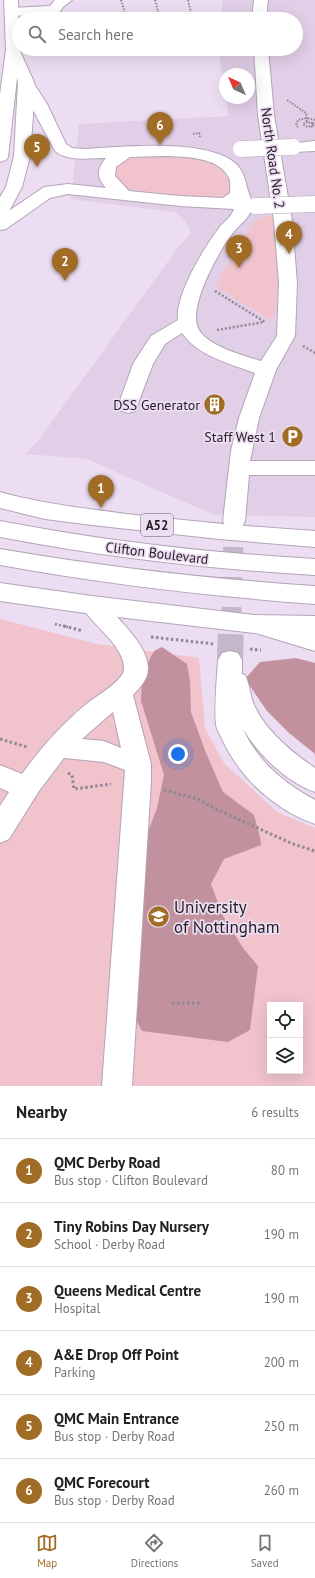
<!DOCTYPE html>
<html lang="en">
<head>
<meta charset="utf-8">
<style>
  :root { --surface:#fff; --page:#f2f2f2; --text:#202124; --muted:#757577; --line:#e0e0e0; --accent:#a16c25 }
  body { margin:0; font-family:"PT Sans",sans-serif; background:var(--page); color:var(--text) }
  .controls { position:absolute; right:12px; bottom:12px; display:grid; overflow:hidden; border-radius:0px; box-shadow:0 4px 16px #0002 }
  .controls button { width:36px; height:36px; display:grid; place-items:center; padding:0; border:0; border-bottom:1px solid var(--line); background:var(--surface); color:var(--text); font:20px sans-serif }
  .compass { position:absolute; left:219px; top:68px; width:36px; height:36px; border-radius:50%; background:var(--surface); box-shadow:0 4px 16px #0002; rotate:316deg }
  .you { position:absolute; left:178px; top:754px; width:14px; height:14px; margin:-10px; border:3px solid #fff; border-radius:50%; background:#1a73e8; box-shadow:0 0 0 6px #1a73e833 }
  .badge { display:grid; place-items:center; width:26px; height:26px; border-radius:50%; background:var(--accent); color:#fff; font-size:13px; font-weight:700 }
  .pin { position:absolute; translate:-50% -33px; filter:drop-shadow(0 1px 2px #0008) }
  .pin::after { content:''; position:absolute; top:21px; width:14px; height:12px; background:inherit; clip-path:polygon(0 0,100% 0,50% 100%) }
  .list { margin:0; padding:0; list-style:none }
  h2 { display:flex; justify-content:space-between; align-items:center; height:52px; margin:0; padding:0 16px; font-size:17px }
  h2 small { font-size:13px; font-weight:400; color:var(--muted) }
  .list li { display:grid; grid-template-columns:26px 1fr auto; gap:12px; align-items:center; box-sizing:border-box; height:64px; padding:0 16px; border-top:1px solid var(--line) }
  .list b { display:block; font-size:15px; white-space:nowrap }
  .list p { margin:0; font-size:13px; white-space:nowrap; color:var(--muted) }
  .list em { font-size:13px; font-style:normal; color:var(--muted) }
  .icon { flex:none; width:22px; height:22px; fill:none; stroke:currentColor; stroke-width:2; stroke-linecap:round; stroke-linejoin:round }
  .map { position:relative; flex:none; width:315px; height:1086px; overflow:hidden }
  .search { position:absolute; background:var(--surface); box-shadow:0 4px 16px #0002; left:12px; right:12px; top:12px; height:44px; display:flex; align-items:center; gap:10px; box-sizing:border-box; padding:0 14px; border-radius:22px; color:var(--muted); font-size:15px }
  .sheet { height:436px; background:var(--surface) }
  nav { display:flex; justify-content:space-around; align-items:center; box-sizing:border-box; height:56px; border-top:1px solid var(--line); background:var(--surface); font-size:11px; color:var(--muted) }
  nav a { display:grid; justify-items:center; gap:2px }
  nav .on { color:var(--accent) }
  .map>svg:first-child { display:block }
  .built { fill:#e1cee7 }
  .green { fill:#f0c3cd; fill-rule:evenodd }
  .forest { fill:#c1929d }
  .lines { fill:none; stroke-linecap:round; stroke-linejoin:round }
  .minor-tunnel-far1 { stroke:#c5b7c9; stroke-width:20; stroke-dasharray:20 10; stroke-linecap:butt }
  .minor-tunnel { stroke:#c5b7c9; stroke-width:26; stroke-dasharray:26 13; stroke-linecap:butt }
  .minor-casing { stroke:#b3a4b7; stroke-width:2 }
  .major-casing { stroke:#b3a4b7; stroke-width:2 }
  .highway-casing { stroke:#b3a4b7; stroke-width:2 }
  .path-far2 { stroke:#928695; stroke-width:2; stroke-dasharray:1.5 1.5; stroke-linecap:butt }
  .path-far1 { stroke:#928695; stroke-width:2.5; stroke-dasharray:2 2; stroke-linecap:butt }
  .path { stroke:#928695; stroke-width:3; stroke-dasharray:2.5 2.5; stroke-linecap:butt }
  .minor { fill:#fff; fill-rule:evenodd }
  .major { fill:#fff; fill-rule:evenodd }
  .highway { fill:#fff; fill-rule:evenodd }
  .minor-bridge-casing { stroke:#b3a4b7; stroke-width:17; stroke-linecap:butt }
  .minor-bridge { stroke:#fff; stroke-width:16 }
  .labels { text-anchor:middle; dominant-baseline:central; stroke-width:3.5; stroke-linejoin:round; paint-order:stroke }
  .shield { fill:#edddf2; stroke:#605762; stroke-width:1 }
  .shield-label { font-size:13px; font-weight:bold; fill:#231d25 }
  .street-label { font-size:14px; fill:#231d25; stroke:#edddf2 }
  .poi-label { font-size:14px; fill:#231d25; stroke:#edddf2; text-anchor:end }
  .near-poi-label { font-size:17px; fill:#231d25; stroke:#edddf2; text-anchor:start }
</style>
</head>
<body>
<div class="map">
<svg width="315" height="1086" viewBox="0 0 315 1086">
  <rect width="100%" height="100%" fill="#edddf2"/>
  <path class="built" d="M223 0H315V517L214 515 87 459 26 454 40 438 177 249 191 233 186 222 175 212 71 199 79 124 229 116 226 98H249V74H225V92L218 49H296V19H220Z"/>
  <path class="green" d="M171 157C198 158 230 160 231 194L229 197 217 200 136 190 125 188 114 179 113 170C127 153 152 157 171 157Z
    M273 215 279 224 280 279 274 318 269 319 216 287 221 275 252 224 258 218Z
    M0 619 97 644 199 658 205 728 224 763 277 812 315 828V1086H0ZM270 1005H300V1071H270Z"/>
  <path class="forest" d="M162 647 187 664 190 681 191 712 206 753 223 792 254 815 260 837 261 845 224 859 211 884 223 916 243 948 258 966 250 1030 228 1042 142 1031 132 1013 146 837 157 808 164 775 141 701 142 674 154 651Z
    M296 658 315 663V754L289 733 267 711 245 679 260 662Z"/>
  <g class="lines">
    <path class="minor-tunnel-far1" d="M231 627 234 521"/>
    <path class="minor-tunnel" d="M230 660 231 626"/>
    <defs>
      <path id="minor" d="M55 0H72L63 7 59 13 54 14 12 16 7 15 5 12 7 9 12 8 50 6Z
        M254 0H268L266 19H252Z
        M254 49H268L274 115 292 221 297 283 295 336 276 370 259 418 250 461H315V475H249L245 521 242 527 234 529 226 527 223 521 231 451 239 418 255 373C229 363 199 357 182 333L165 344 153 364 135 411 128 413 121 411 118 406 133 364 151 336 178 320C175 295 204 248 219 228 224 221 231 218 234 209L180 206 68 194 50 198 6 229 0 230V217L44 187 68 184 106 188C96 177 97 169 106 158 90 158 68 162 55 151L18 82 21 79 26 77 31 79 47 104 66 144 72 148 86 149C123 147 205 138 235 163 242 169 245 178 247 187 249 197 255 202 250 213 246 221 238 226 232 234 219 251 188 306 198 328 206 346 245 356 261 361L277 336 279 283 274 221 258 115ZM164 156C184 157 219 156 229 178 231 182 230 188 230 193L223 198 180 196 129 191 115 176 116 167 130 157Z
        M315 141V151L293 152 287 150 285 147 287 144Z
        M92 596 100 599C115 616 149 645 148 669 148 679 139 689 133 695L151 764V781L132 1086H102L125 770 104 762 64 758 39 791 9 839 0 843V806L9 792 0 788V765L22 774C40 749 60 726 84 706 96 696 112 688 122 675 125 671 124 666 123 661 117 640 91 624 81 605L84 599ZM113 712 121 748 104 741 82 739Z
        M257 616 315 633V651L249 631 245 625 249 619Z
        M230 651 238 653 242 660V674L245 675C250 685 250 697 255 707 267 732 293 753 315 768V792C286 782 259 755 243 729 258 762 284 783 315 800V824C275 810 241 779 223 741 221 736 216 729 216 724 214 706 217 679 218 660L222 653Z"/>
      <path id="major" d="M4 0H18L19 49 34 82 33 116 30 156 22 187 6 217 0 218V197L6 187 14 156 18 82 17 78 8 157 6 160 0 162V94L6 50Z"/>
      <path id="highway" d="M0 492C42 504 84 508 126 514 189 521 252 527 315 531V547L219 539 92 525 45 519 0 508Z
        M0 521C104 541 209 553 315 559V575C209 569 104 557 0 537Z
        M0 549C104 567 209 579 315 586V604C209 596 104 584 0 565Z
        M0 583 92 596 254 615 315 616V634L254 633 92 614 0 601Z"/>
    </defs>
    <use href="#minor" class="minor-casing"/>
    <use href="#major" class="major-casing"/>
    <use href="#highway" class="highway-casing"/>
    <path class="path-far2" d="M121 0 127 19
      M155 0 160 19
      M166 19 192 17 188 0
      M287 100 306 113 307 122 313 123
      M313 123 314 125
      M313 123 314 125
      M313 123 305 122 303 125 308 127 314 125
      M298 127 296 125 298 120 307 118 315 120
      M311 127 314 125
      M193 134 199 133 200 137"/>
    <path class="path-far1" d="M215 291 265 322
      M217 330 264 322
      M303 346 315 353
      M55 624 68 627"/>
    <path class="path" d="M64 626 83 631
      M151 637 214 644
      M250 649 261 650
      M0 739 27 747
      M68 773 72 775 74 789 111 784
      M164 790 198 799 220 811 293 844 315 851
      M172 1003H200"/>
    <use href="#minor" class="minor"/>
    <use href="#major" class="major"/>
    <use href="#highway" class="highway"/>
    <defs>
      <path id="minor-bridge" d="M241 149 293 147
        M255 206 315 204"/>
    </defs>
    <use href="#minor-bridge" class="minor-bridge-casing"/>
    <use href="#minor-bridge" class="minor-bridge"/>
  </g>
  <defs>
    <symbol id="building-disc" viewBox="-11 -11 22 22"><circle r="9.5" fill="#a16c25" stroke="#edddf2"/><path d="M-4-6H4V6H1V3H-1V6H-4ZM-2.5-4.3h1.7v1.8h-1.7ZM.8-4.3h1.7v1.8H.8ZM-2.5-1h1.7V.8h-1.7ZM.8-1h1.7V.8H.8Z" fill="#fff"/></symbol>
    <symbol id="parking-disc" viewBox="-11 -11 22 22"><circle r="9.5" fill="#a16c25" stroke="#edddf2"/><path d="M-3.5-5.5H1a3.5 3.5 0 0 1 0 7H-1V5.5H-3.5ZM-1-3.4V-.6H.8a1.4 1.4 0 0 0 0-2.8Z" fill="#fff"/></symbol>
    <symbol id="university-disc" viewBox="-11 -11 22 22"><circle r="9.5" fill="#a16c25" stroke="#edddf2"/><path d="M0-5L7-2L0 1L-7-2ZM-4 1L0 2.5L4 1V4Q0 6-4 4Z" fill="#fff"/></symbol>
  </defs>
  <g fill-rule="evenodd">
    <use href="#building-disc" x="202" y="392" width="25" height="25"/>
    <use href="#parking-disc" x="280" y="424" width="25" height="25"/>
    <use href="#university-disc" x="146" y="904" width="25" height="25"/>
  </g>
  <g class="labels">
    <rect class="shield" x="141" y="514" width="32" height="22" rx="3"/>
    <g class="shield-label">
      <text x="157" y="525">A52</text>
    </g>
    <g class="street-label">
      <text transform="translate(273 158) rotate(82)">North Road No. 2</text>
      <text transform="translate(157 553) rotate(7)">Clifton Boulevard</text>
    </g>
    <g class="poi-label">
      <text x="200" y="405">DSS Generator</text>
      <text x="276" y="437">Staff West 1</text>
    </g>
    <g class="near-poi-label">
      <text x="174" y="907">University<tspan x="174" dy="20">of Nottingham</tspan></text>
    </g>
  </g>
</svg>
<div class="controls">
<button><svg class="icon" aria-label="locate" viewBox="0 0 24 24"><circle cx="12" cy="12" r="6"/><path d="M12 2v4M12 18v4M2 12h4M18 12h4"/></svg></button>
<button><svg class="icon" aria-label="layers" viewBox="0 0 24 24"><path d="M12 4l9 5-9 5-9-5zM3 14l9 5 9-5"/></svg></button>
</div>
<svg class="compass" viewBox="-18 -18 36 36"><path d="M0-13l5 13h-10z" fill="#e53935"/><path d="M0 13l5-13h-10z" fill="#757577"/></svg>
<div class="you"></div>
<div class="pin badge" style="left:101px;top:508px">1</div>
<div class="pin badge" style="left:65px;top:281px">2</div>
<div class="pin badge" style="left:239px;top:268px">3</div>
<div class="pin badge" style="left:289px;top:254px">4</div>
<div class="pin badge" style="left:37px;top:167px">5</div>
<div class="pin badge" style="left:160px;top:145px">6</div>
<div class="search"><svg class="icon" aria-label="search" viewBox="0 0 24 24"><circle cx="10" cy="10" r="6"/><path d="M15 15l6 6"/></svg>Search here</div>
</div>
<section class="sheet">
<h2>Nearby<small>6 results</small></h2>
<ul class="list">
<li><span class="badge">1</span><div><b>QMC Derby Road</b><p>Bus stop · Clifton Boulevard</p></div><em>80 m</em></li>
<li><span class="badge">2</span><div><b>Tiny Robins Day Nursery</b><p>School · Derby Road</p></div><em>190 m</em></li>
<li><span class="badge">3</span><div><b>Queens Medical Centre</b><p>Hospital</p></div><em>190 m</em></li>
<li><span class="badge">4</span><div><b>A&amp;E Drop Off Point</b><p>Parking</p></div><em>200 m</em></li>
<li><span class="badge">5</span><div><b>QMC Main Entrance</b><p>Bus stop · Derby Road</p></div><em>250 m</em></li>
<li><span class="badge">6</span><div><b>QMC Forecourt</b><p>Bus stop · Derby Road</p></div><em>260 m</em></li>
</ul>
</section>
<nav>
<a class="on"><svg class="icon" aria-label="map" viewBox="0 0 24 24"><path d="M3 6l6-2 6 2 6-2v14l-6 2-6-2-6 2zM9 4v14M15 6v14"/></svg>Map</a>
<a><svg class="icon" aria-label="directions" viewBox="0 0 24 24"><path d="M12 3l9 9-9 9-9-9zM9 14v-3h6M13 9l2 2-2 2"/></svg>Directions</a>
<a><svg class="icon" aria-label="saved" viewBox="0 0 24 24"><path d="M7 4h10v16l-5-4-5 4z"/></svg>Saved</a>
</nav>
</body>
</html>
